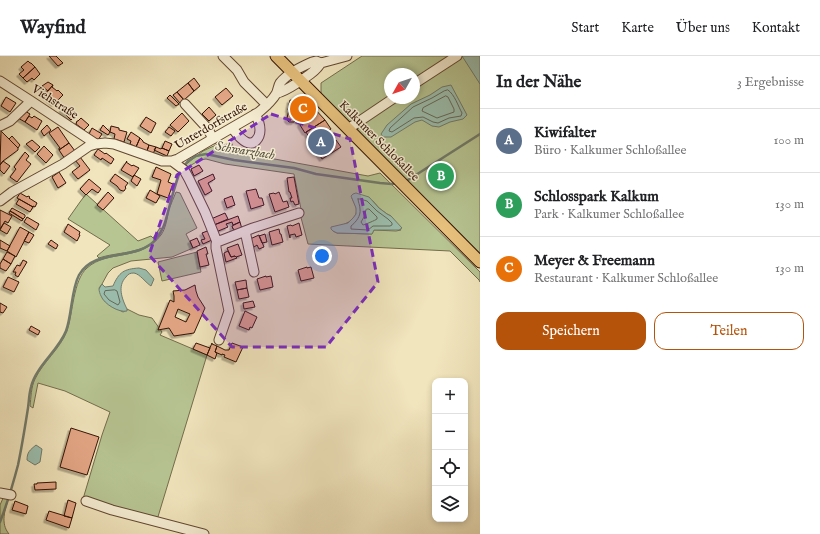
<!DOCTYPE html>
<html lang="de">
<head>
<meta charset="utf-8">
<style>
  :root { --surface:#fff; --page:#f2f2f2; --text:#202124; --muted:#757577; --line:#e0e0e0; --accent:#b45309 }
  body { margin:0; font-family:"IM FELL English",serif; background:var(--page); color:var(--text) }
  .controls { position:absolute; right:12px; bottom:12px; display:grid; overflow:hidden; border-radius:8px; box-shadow:0 2px 6px #0003 }
  .controls button { width:36px; height:36px; display:grid; place-items:center; padding:0; border:0; border-bottom:1px solid var(--line); background:var(--surface); color:var(--text); font:20px sans-serif }
  .compass { position:absolute; left:384px; top:12px; width:36px; height:36px; border-radius:50%; background:var(--surface); box-shadow:0 2px 6px #0003; rotate:230deg }
  .you { position:absolute; left:322px; top:200px; width:14px; height:14px; margin:-10px; border:3px solid #fff; border-radius:50%; background:#1a73e8; box-shadow:0 0 0 6px #1a73e833 }
  .badge { display:grid; place-items:center; width:26px; height:26px; border-radius:50%; background:var(--accent); color:#fff; font-size:13px; font-weight:700 }
  .pin { position:absolute; translate:-50% -50%; border:2px solid #fff; box-shadow:0 1px 4px #0006 }
  .list { margin:0; padding:0; list-style:none }
  h2 { display:flex; justify-content:space-between; align-items:center; height:52px; margin:0; padding:0 16px; font-size:17px }
  h2 small { font-size:13px; font-weight:400; color:var(--muted) }
  .list li { display:grid; grid-template-columns:26px 1fr auto; gap:12px; align-items:center; box-sizing:border-box; height:64px; padding:0 16px; border-top:1px solid var(--line) }
  .list b { display:block; font-size:15px; white-space:nowrap }
  .list p { margin:0; font-size:13px; white-space:nowrap; color:var(--muted) }
  .list em { font-size:13px; font-style:normal; color:var(--muted) }
  .actions { display:flex; gap:8px; padding:12px 16px }
  .actions a { flex:1; padding:9px 0; border:1px solid var(--accent); border-radius:12px; text-align:center; font-size:14px; color:var(--accent) }
  .actions .main { background:var(--accent); color:#fff }
  .icon { flex:none; width:22px; height:22px; fill:none; stroke:currentColor; stroke-width:2; stroke-linecap:round; stroke-linejoin:round }
  .map { position:relative; flex:none; width:480px; height:478px; overflow:hidden }
  header { display:flex; align-items:center; gap:24px; box-sizing:border-box; height:56px; padding:0 20px; background:var(--surface); border-bottom:1px solid var(--line) }
  header strong { font-size:19px }
  nav { display:flex; gap:22px; margin-inline-start:auto; font-size:14px }
  main { display:flex }
  aside { flex:1; background:var(--surface) }
  .map>svg:first-child { display:block }
  .green { fill:#b7c593; stroke:#746c4b; fill-rule:evenodd }
  .water { fill:#9bbfaf; stroke:#717a6a }
  .lines { fill:none; stroke-linecap:round; stroke-linejoin:round }
  .shore { stroke:#666859; stroke-width:1 }
  .stream { stroke:#717a6a; stroke-width:2.5 }
  .building { fill:#e5a787; stroke:#321203; fill-rule:evenodd; filter:url(#shadow) }
  .minor-casing { stroke:#624732; stroke-width:11 }
  .major-casing { stroke:#321203; stroke-width:13 }
  .minor { stroke:#f6eed4; stroke-width:9 }
  .major { stroke:#e8c27e; stroke-width:11 }
  .marked { fill:#7b2cbf; fill-opacity:0.2; stroke:#7b2cbf; stroke-width:3; stroke-dasharray:8 5; stroke-linejoin:round }
  .labels { text-anchor:middle; dominant-baseline:central; stroke-width:3; stroke-linejoin:round; paint-order:stroke }
  .street-label { font-size:12px; fill:#321203; stroke:#f6eed4 }
  .water-label { font-size:13px; font-style:italic; fill:#574f3f; stroke:#f6eed4 }
</style>
</head>
<body>
<header>
<strong>Wayfind</strong>
<nav><a>Start</a><a>Karte</a><a>Über uns</a><a>Kontakt</a></nav>
</header>
<main>
<div class="map">
<svg width="480" height="478" viewBox="0 0 480 478">
  <defs>
    <filter id="shadow"><feDropShadow dx="-2.5" dy="2.5" stdDeviation="0" flood-color="#0004"/></filter>
  </defs>
  <rect width="100%" height="100%" fill="#f1e5bd"/>
  <filter id="stains"><feTurbulence type="fractalNoise" baseFrequency=".005" numOctaves="4"/><feColorMatrix values="0 0 0 0 .2 0 0 0 0 .09 0 0 0 0 .02 0 0 0 .5 -.17"/></filter>
  <radialGradient id="worn" r=".72"><stop offset=".6" stop-color="#630" stop-opacity="0"/><stop offset="1" stop-color="#630" stop-opacity=".3"/></radialGradient>
  <path class="green" d="M362 0H480V199L321 38V27ZM390 18H414V42H390Z
    M231 86 236 96 368 120 380 117 480 216V226L479 224 450 195 308 188 299 154 301 153 294 118 225 108 206 103 200 104 186 112 184 110 203 95 218 88 221 92ZM352 142 373 145 379 152 387 158 391 160 401 174 396 175 374 174 372 178 337 177 333 175 331 173C340 170 360 165 356 151 355 148 353 145 352 142Z
    M176 136 180 137 197 172 186 178 193 192 172 201 131 205 113 212 108 217 102 228 99 232 107 247 123 256 127 254V253L139 259 152 262 162 276 160 279 207 299 157 464 83 443 102 379 110 356 65 335 38 327 33 352 30 350C31 342 31 331 35 323 43 306 60 293 67 275 73 258 73 224 87 212 108 193 141 206 161 179 166 172 167 162 169 153 171 147 174 142 176 136Z
    M86 138 138 185 151 180 153 182 160 172 162 173C160 176 158 181 155 184 142 198 116 196 99 202L97 200 110 189 68 163 80 146Z
    M197 196 201 216 162 225 158 206Z
    M4 440 9 441C5 454 0 467 9 478H0V449Z"/>
  <path class="water" d="M462 0H480V28Z
    M451 29 467 59 463 63 450 66 439 71 432 70 422 64 415 66 391 81H383L381 78 387 69 411 48 430 39 442 31Z
    M356 137 369 141 379 152 387 158 391 160 402 172 399 174H374L372 178 337 177 333 175 331 173V171L348 167 353 162 356 158V152L351 140 353 138Z
    M139 212 146 214 154 223 151 230C146 227 140 218 134 217 130 217 128 218 126 221 117 230 122 243 127 253V255C119 257 104 248 101 240 100 238 99 235 99 233L102 228 105 231 113 230C119 216 124 213 139 212Z
    M36 389 42 393 40 406 35 409 27 404C27 396 30 394 36 389Z"/>
  <g class="lines">
    <path class="shore" d="M448 34C455 39 458 50 462 57L461 60 449 62 438 67 433 66 423 61 414 62 392 76 389 75 390 72 413 51 432 42 444 35Z
      M446 40 448 41 454 53V56L437 62 422 55 423 52Z
      M358 143H360L367 145 377 155 388 163 392 167V169L390 170H373L368 174 351 173V170C356 166 361 160 360 153 360 149 358 146 358 143Z
      M367 153H369L377 161V163C376 164 364 169 363 169L361 166 364 161 366 154Z
      M115 234 117 235 120 246 118 249 109 244 104 238 105 235Z"/>
    <path class="stream" d="M183 111 188 105 196 100 206 98 234 104 294 112 316 118 380 127 392 128 397 127
      M404 125 408 124 480 78
      M0 466C7 448 13 428 18 409 22 390 25 371 28 352 29 345 29 338 31 331 36 310 58 295 66 275 72 259 71 234 79 219 95 191 137 206 156 183 164 174 166 163 169 152 172 140 176 127 180 115"/>
  </g>
  <path class="building" d="M49 0H56L63 7 58 10Z
    M28 5 30 7H31L35 11 23 22 19 18 24 14 21 11Z
    M35 11 40 18 34 24 32 22 27 26 23 22Z
    M194 22 200 30 194 35 188 27Z
    M48 26 53 29 48 35 42 30Z
    M188 27 194 35 184 44 177 36Z
    M53 29 52 31 57 35 58 34 63 39 54 48 44 39Z
    M226 32 233 40 222 49 215 41Z
    M177 36 184 44 180 47 173 39Z
    M170 39 179 48 176 50 167 42Z
    M6 41 16 47 10 56 1 50Z
    M290 44 299 46 297 56 288 54Z
    M299 46 311 49 310 52H312L313 51 325 64 305 77 300 69 301 66 296 64Z
    M65 50 71 54 72 53 77 58 71 64 61 54Z
    M209 51 216 59 209 65 202 58Z
    M289 54 298 56 296 64 294 66H289L287 64V62Z
    M25 55 30 58 25 66 18 62Z
    M182 57 189 65 178 76 170 69Z
    M29 60 32 62 34 60 42 65 37 74 25 66Z
    M146 61 156 67 151 77 140 70Z
    M81 62 89 69 84 74 76 68 77 65H78Z
    M325 64 331 73 320 80 326 90 336 84 341 91 322 103 306 76Z
    M47 69 51 74 44 80 41 75Z
    M103 69 110 76 108 79 100 74Z
    M111 70 119 72V74L127 76 124 86 114 83 115 78 110 76Z
    M58 71 69 87 59 94V92H60L49 77Z
    M169 71 175 75 171 80 165 76Z
    M92 72 102 78 98 84 89 78Z
    M1 75 18 92V94L3 105 0 109Z
    M131 76 140 82 136 91 130 88 131 85 127 83Z
    M12 80 20 89 18 92 9 83Z
    M140 82 143 85V86L149 89 147 95 136 91Z
    M32 84 40 91 35 96 26 88Z
    M165 85 172 88 169 95 162 92Z
    M69 87 75 95 65 103 59 94Z
    M149 89 156 91 153 98 147 95Z
    M44 90 53 99 46 107 37 98Z
    M156 91 161 93 162 92 169 95 167 100 154 94Z
    M98 93 105 98 106 97 114 103 111 108 102 102 101 104 94 99Z
    M25 96 29 100 26 104 31 108 17 126 10 121 16 113 14 111Z
    M80 101 90 114 78 123 72 116 80 110 75 104Z
    M3 105 10 110 4 118 0 114V109Z
    M127 105 126 106 132 110 133 109 139 112 133 121 121 114Z
    M199 109 203 115 194 120 191 113Z
    M156 111 171 118 168 126 173 128 168 142 157 138 161 124 152 121Z
    M59 116 66 127 58 132 52 121Z
    M115 118 128 127 125 131 126 132 124 135H123L120 134 117 130 110 125Z
    M213 118 215 123 208 127 212 135 205 139 198 125Z
    M134 119 141 123 137 130 131 125Z
    M294 121 299 148 295 149 293 145 291 146 290 142H292L290 136H289L287 122Z
    M89 123 101 133 98 137 92 133 86 139 80 133Z
    M256 133 259 142H262L264 149 251 153 246 135Z
    M150 134 160 140 156 147 146 142Z
    M108 136 114 142 103 154 97 149Z
    M279 136 283 146 287 145 289 151 275 156 269 138 274 137 275 138Z
    M20 137 27 141 28 140 30 141 29 142 37 147 35 151 33 150V151L17 142Z
    M232 140 235 149 227 152 224 143Z
    M19 143 33 151 30 156 16 148Z
    M12 152 25 159V161L23 163 14 157 10 155Z
    M0 154 12 160 8 167 5 165 0 173Z
    M10 155 23 163 22 165 9 157Z
    M225 157 228 163 214 169 211 163Z
    M238 160 240 166 233 169 232 166 226 168 228 171 216 176 214 169Z
    M27 161 39 168 36 174 24 166Z
    M240 166 242 173 234 176V173H233L232 170Z
    M4 167 11 171 7 178 0 174Z
    M299 167 302 179 296 181 295 178 290 179V182L287 170 291 169 292 170Z
    M68 168 80 176 79 179H80L77 185 64 176Z
    M20 171 29 176 16 201 7 195Z
    M279 173 280 178H281L283 186 272 189 269 176Z
    M210 174 214 183 203 188 201 184 205 183 202 177Z
    M29 176 34 179 29 187 24 185Z
    M265 178 267 186 262 187 259 180Z
    M259 179 264 191 259 193 257 189 254 191 250 183Z
    M197 182 200 189 193 192 190 185Z
    M0 184 10 190 7 195 0 192Z
    M51 184 58 189 56 193 48 188Z
    M238 188 242 199 236 201 235 200 231 201 227 192Z
    M206 191 208 198H206L209 209 200 211 197 195Z
    M228 195 231 201 235 200 237 202 226 206 224 197Z
    M7 196 15 200 11 208 3 203Z
    M3 203 11 208 6 215 0 212V208Z
    M23 204 27 206 18 221 15 219 16 216H13L17 209 20 210Z
    M307 211V212L311 211 314 222 301 225 298 214Z
    M266 220V221L271 220 273 231 260 234 257 223Z
    M8 221 19 226 14 236 3 231Z
    M246 224 247 232 237 234 235 226Z
    M195 229 196 235 198 241 205 252 194 277 174 280 169 272 158 274 170 244 174 246V240L173 235 185 234ZM178 253 190 258 186 266 175 261Z
    M247 232 249 241 239 243 237 234Z
    M253 245 255 251 244 253 243 247Z
    M0 247 7 251 3 257 0 256Z
    M245 255 257 261 252 272 250 271 249 274 239 270Z
    M31 270 40 275 38 279 29 274Z
    M196 287 210 292 207 299 193 293Z
    M212 287V288L217 290 215 296 217 297 215 303 207 299Z
    M232 287 243 291 236 306 224 301 225 299 222 298V299L215 296 217 290 225 294H229Z
    M71 372 99 381 87 419 60 411Z
    M56 426V433L35 434 34 428H37V427Z
    M68 444 76 447 72 462 64 460Z
    M15 445 28 450 26 458 12 454Z
    M49 455 72 462 69 472 46 464Z"/>
  <g class="lines">
    <defs>
      <path id="minor" d="M223 0 237 14 244 26 267 49
        M0 25 31 45 96 88
        M414 28 457 0
        M277 37C285 36 312 18 317 12 319 10 320 8 321 7
        M185 48 208 73 213 83
        M0 70 10 65 31 45
        M232 72C236 77 240 83 246 86 254 90 260 82 260 74 260 68 258 63 255 58
        M348 73 394 42
        M172 105 184 114 189 123 205 156 217 186 216 188V192L229 255 219 284
        M0 145 12 136 63 108 89 90 96 88 105 87 114 88 162 105H172L178 103 259 56C265 51 272 45 276 38 278 35 278 30 280 27 288 17 301 11 312 6L316 5 321 7 347 0
        M245 175 254 216
        M217 186 253 172 299 157
        M0 437 11 439
        M86 445 112 454 204 478"/>
      <path id="major" d="M276 0 480 206"/>
    </defs>
    <use href="#minor" class="minor-casing"/>
    <use href="#major" class="major-casing"/>
    <use href="#minor" class="minor"/>
    <use href="#major" class="major"/>
  </g>
  <path class="marked" d="M271 58 350 83 378 226 326 291H232L149 199 177 119Z"/>
  <g class="labels">
    <g class="street-label">
      <text transform="translate(55 46) rotate(33)">Viehstraße</text>
      <text transform="translate(211 70) rotate(-30)">Unterdorfstraße</text>
      <text transform="translate(379 85) rotate(45)">Kalkumer Schloßallee</text>
    </g>
    <g class="water-label">
      <text transform="translate(245 95) rotate(9)">Schwarzbach</text>
    </g>
  </g>
  <rect width="100%" height="100%" filter="url(#stains)"/>
  <rect width="100%" height="100%" fill="url(#worn)"/>
</svg>
<div class="controls">
<button>+</button>
<button>−</button>
<button><svg class="icon" aria-label="locate" viewBox="0 0 24 24"><circle cx="12" cy="12" r="6"/><path d="M12 2v4M12 18v4M2 12h4M18 12h4"/></svg></button>
<button><svg class="icon" aria-label="layers" viewBox="0 0 24 24"><path d="M12 4l9 5-9 5-9-5zM3 14l9 5 9-5"/></svg></button>
</div>
<svg class="compass" viewBox="-18 -18 36 36"><path d="M0-13l5 13h-10z" fill="#e53935"/><path d="M0 13l5-13h-10z" fill="#757577"/></svg>
<div class="you"></div>
<div class="pin badge" style="left:321px;top:86px;background:#5c6f8a">A</div>
<div class="pin badge" style="left:441px;top:120px;background:#2e9e5b">B</div>
<div class="pin badge" style="left:303px;top:53px;background:#e8710a">C</div>
</div>
<aside>
<h2>In der Nähe<small>3 Ergebnisse</small></h2>
<ul class="list">
<li><span class="badge" style="background:#5c6f8a">A</span><div><b>Kiwifalter</b><p>Büro · Kalkumer Schloßallee</p></div><em>100 m</em></li>
<li><span class="badge" style="background:#2e9e5b">B</span><div><b>Schlosspark Kalkum</b><p>Park · Kalkumer Schloßallee</p></div><em>130 m</em></li>
<li><span class="badge" style="background:#e8710a">C</span><div><b>Meyer &amp; Freemann</b><p>Restaurant · Kalkumer Schloßallee</p></div><em>130 m</em></li>
</ul>
<div class="actions"><a class="main">Speichern</a><a>Teilen</a></div>
</aside>
</main>
</body>
</html>
